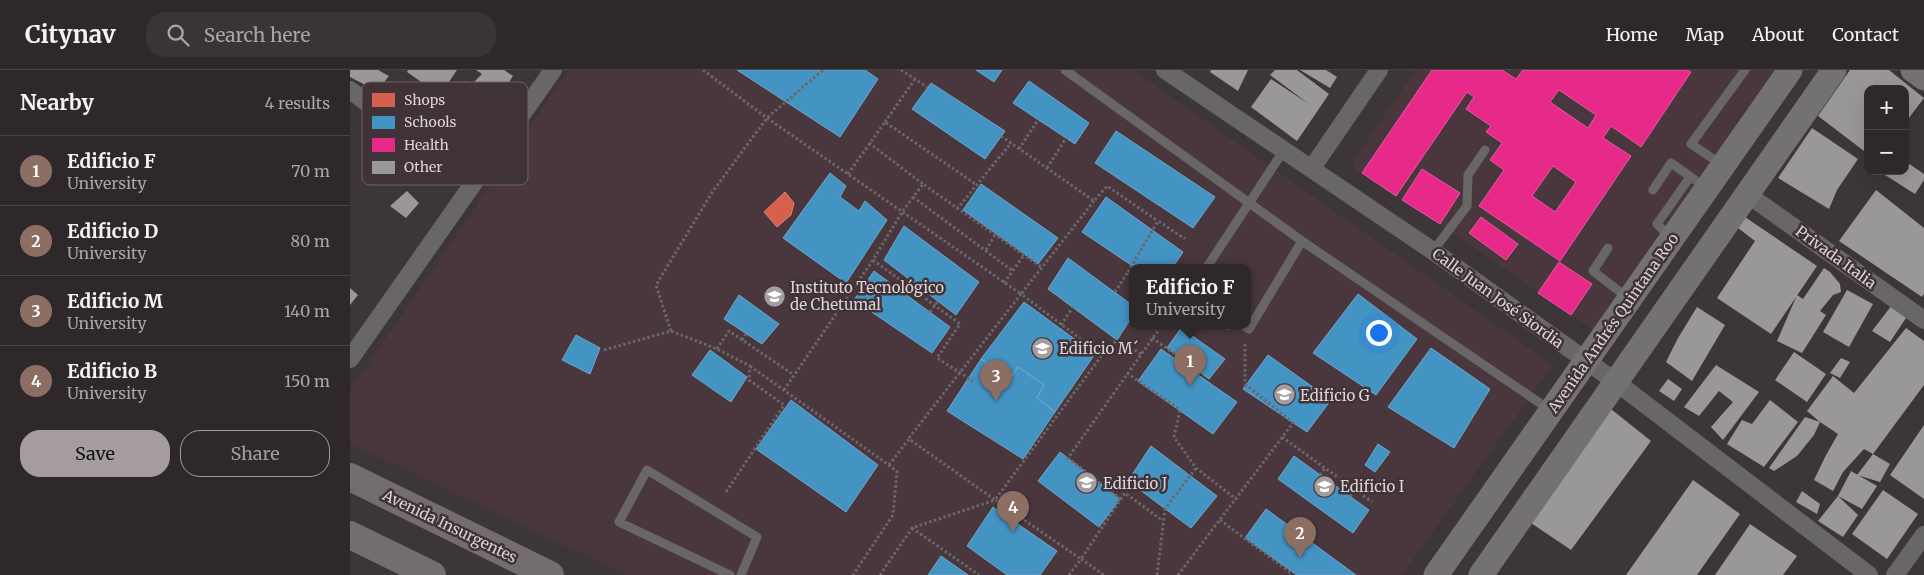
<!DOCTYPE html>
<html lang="en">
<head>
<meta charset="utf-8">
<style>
  :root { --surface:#2e282b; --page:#3a3437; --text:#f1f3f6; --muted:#a7a6a9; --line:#494447; --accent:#a49c9f }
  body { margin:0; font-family:Merriweather,serif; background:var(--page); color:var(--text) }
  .controls { position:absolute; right:15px; top:15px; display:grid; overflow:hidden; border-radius:10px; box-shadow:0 5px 20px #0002 }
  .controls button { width:45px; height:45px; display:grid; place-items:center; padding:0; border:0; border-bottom:1px solid var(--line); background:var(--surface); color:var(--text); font:25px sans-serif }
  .you { position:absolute; left:1028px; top:262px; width:18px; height:18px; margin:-12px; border:4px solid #fff; border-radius:50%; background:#1a73e8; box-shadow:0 0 0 8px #1a73e833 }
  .badge { display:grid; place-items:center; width:32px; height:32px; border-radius:50%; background:var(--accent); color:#fff; font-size:16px; font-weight:700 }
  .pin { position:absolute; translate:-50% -41px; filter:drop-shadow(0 1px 2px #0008) }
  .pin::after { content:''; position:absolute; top:26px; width:18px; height:15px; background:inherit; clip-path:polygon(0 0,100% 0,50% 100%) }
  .popup { position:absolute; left:779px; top:194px; width:122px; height:65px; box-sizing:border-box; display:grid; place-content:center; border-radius:10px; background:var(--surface); filter:drop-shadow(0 1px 4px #0005); font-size:16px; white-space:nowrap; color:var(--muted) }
  .popup b { font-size:19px; color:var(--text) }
  .popup::after { content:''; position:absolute; left:50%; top:100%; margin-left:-10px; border:10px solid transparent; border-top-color:var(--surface) }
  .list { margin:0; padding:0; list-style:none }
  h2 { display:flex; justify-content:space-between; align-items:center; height:65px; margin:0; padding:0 20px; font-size:21px }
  h2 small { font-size:16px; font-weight:400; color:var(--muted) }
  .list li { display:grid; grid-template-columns:32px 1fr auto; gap:15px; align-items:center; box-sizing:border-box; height:70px; padding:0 20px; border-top:1px solid var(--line) }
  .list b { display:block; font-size:19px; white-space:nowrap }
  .list p { margin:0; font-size:16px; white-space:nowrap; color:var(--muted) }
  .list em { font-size:16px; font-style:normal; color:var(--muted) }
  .actions { display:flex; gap:10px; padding:15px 20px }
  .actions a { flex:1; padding:11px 0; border:1px solid var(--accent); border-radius:20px; text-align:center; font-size:18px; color:var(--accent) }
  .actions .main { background:var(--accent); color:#111 }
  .icon { flex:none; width:28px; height:28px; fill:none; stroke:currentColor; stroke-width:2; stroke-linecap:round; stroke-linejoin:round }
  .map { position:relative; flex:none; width:1574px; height:505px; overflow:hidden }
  header { display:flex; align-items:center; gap:30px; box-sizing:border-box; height:70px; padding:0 25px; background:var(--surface); border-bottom:1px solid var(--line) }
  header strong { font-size:24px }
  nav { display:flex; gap:28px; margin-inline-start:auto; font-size:18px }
  .search { width:350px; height:45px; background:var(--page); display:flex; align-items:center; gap:12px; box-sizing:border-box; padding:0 18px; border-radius:20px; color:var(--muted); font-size:19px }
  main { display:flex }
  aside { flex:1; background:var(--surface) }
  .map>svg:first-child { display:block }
  .built { fill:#49373d; fill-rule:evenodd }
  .shops { fill:#d6604d; stroke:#d88276 }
  .schools { fill:#4393c3; stroke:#71a6c9 }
  .health { fill:#e7298a; stroke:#e45ca1; fill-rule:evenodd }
  .building { fill:#999897 }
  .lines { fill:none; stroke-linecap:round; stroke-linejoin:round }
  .path { stroke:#6b6769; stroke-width:3; stroke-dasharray:2.5 2.5; stroke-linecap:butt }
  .lane { stroke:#696667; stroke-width:9 }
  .street { stroke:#696667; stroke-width:18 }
  .secondary { stroke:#737171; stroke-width:25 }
  .primary { stroke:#736d70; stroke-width:28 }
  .labels { text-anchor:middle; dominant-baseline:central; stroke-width:5; stroke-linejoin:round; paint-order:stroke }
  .street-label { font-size:15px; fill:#dcd3d6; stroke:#403338 }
  .poi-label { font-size:15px; fill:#dcd3d6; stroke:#403338; text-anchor:start }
  .key { fill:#403338; stroke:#6f6367; stroke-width:1 }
  .key-label { font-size:14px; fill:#dcd3d6 }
</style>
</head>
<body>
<header>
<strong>Citynav</strong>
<div class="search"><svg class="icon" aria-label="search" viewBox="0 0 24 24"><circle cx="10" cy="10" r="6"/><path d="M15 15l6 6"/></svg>Search here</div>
<nav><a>Home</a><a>Map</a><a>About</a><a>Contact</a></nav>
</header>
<main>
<aside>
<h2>Nearby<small>4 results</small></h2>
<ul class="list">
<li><span class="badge" style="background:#8d6e63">1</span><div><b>Edificio F</b><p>University</p></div><em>70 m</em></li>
<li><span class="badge" style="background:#8d6e63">2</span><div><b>Edificio D</b><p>University</p></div><em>80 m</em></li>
<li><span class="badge" style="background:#8d6e63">3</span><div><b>Edificio M</b><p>University</p></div><em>140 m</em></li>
<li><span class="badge" style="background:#8d6e63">4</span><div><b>Edificio B</b><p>University</p></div><em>150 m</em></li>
</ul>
<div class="actions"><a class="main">Save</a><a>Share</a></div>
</aside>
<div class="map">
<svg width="1574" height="505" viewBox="0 0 1574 505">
  <rect width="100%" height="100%" fill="#3d3639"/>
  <path class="built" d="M219 0H783L1203 295 1052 505H276L0 373V321ZM782 197H898V255H782Z
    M1066 0H1424L1243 260 1090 154 1004 98 1003 91Z"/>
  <path class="shops" d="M435 122 444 133 441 145 427 157 414 142Z"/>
  <path class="schools" d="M387 0H515L528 9 490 67Z
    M626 0H652L644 12Z
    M679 11 739 53 725 74 663 33Z
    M581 13 655 61 635 89 562 39Z
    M766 61 865 127 843 158 745 93Z
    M480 103 496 116 490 127 509 141 515 131 537 150 496 213 433 168Z
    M631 114 708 168 688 194 613 140Z
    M756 127 833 182 823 197H784L732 162Z
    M554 156 629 212 606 245 534 190Z
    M718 188 782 235V247L767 270 698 219Z
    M524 201 600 257 582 283 504 230Z
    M1008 224 1067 269 1026 325 963 283Z
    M389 225 429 254 412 274 374 249Z
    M674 232 745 284 705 342 687 328 694 315 668 297 660 309 631 289Z
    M831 258 875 289 859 309 817 278Z
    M226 265 250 278 240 304 212 290Z
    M1081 278 1140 319 1104 378 1038 337Z
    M811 279 887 332 863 364 788 311Z
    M360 280 397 307 381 332 342 305Z
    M918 285 981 330 957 362 893 319Z
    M631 289 660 309 668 297 694 315 687 328 705 342 673 389 597 341Z
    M441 330 528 395 496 442 406 379Z
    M1028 374 1040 382 1025 402 1015 395Z
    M801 376 867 426 841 458 778 411Z
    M710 382 770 429 749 457 688 411Z
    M944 386 1019 440 1003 463 928 409Z
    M643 437 707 481 690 505H657L617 476Z
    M916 439 1006 505H947L895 468Z
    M591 486 618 505H578Z"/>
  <path class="health" d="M1082 0H1152L1166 9 1173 0H1337L1341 2 1291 77 1261 56 1253 68 1281 86 1210 191 1129 136 1154 100 1140 90 1152 73 1136 62 1141 56 1116 39 1124 27 1117 22 1046 126 1012 103ZM1209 20 1246 45 1238 58 1200 32ZM1203 96 1226 112 1205 142 1182 126Z
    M1072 99 1110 123 1090 154 1052 130Z
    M1131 147 1168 174 1156 190 1119 163Z
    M1209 192 1242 214 1221 245 1188 223Z"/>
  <path class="building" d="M0 0H28L39 6 27 21 0 7Z
    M58 0H107L90 25 57 2Z
    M126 0H154L163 6 148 29 124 12 132 4Z
    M861 0H898L888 21 860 2Z
    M925 0H947L979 24 947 71 901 37 921 9 959 34 920 5Z
    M950 0H976L987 7 980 18Z
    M1500 0H1539L1574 28 1555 53V19H1518V84L1468 46Z
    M114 11 143 31 135 46 104 27Z
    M47 14 78 34 69 52 37 34Z
    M108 34 134 50 123 63 95 46Z
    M1462 58 1508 89 1487 120 1479 139 1428 108Z
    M46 75 59 87 51 102 34 88Z
    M1555 91 1574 104V110L1565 124 1535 105 1538 101H1555Z
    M1526 120 1574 158V224L1572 227 1489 171Z
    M57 121 69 133 56 148 40 136Z
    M1395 147 1467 196 1421 264 1367 228 1405 171 1388 158Z
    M1474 198 1480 202 1490 214 1491 222 1483 225 1470 241 1476 245 1452 283 1427 271 1447 225 1453 229Z
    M0 218 8 225 0 235Z
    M1497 220 1523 234 1499 277 1473 262Z
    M1542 235 1558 245 1540 272 1522 261Z
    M1347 237 1375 255 1342 311 1316 292 1328 268Z
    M1556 258 1574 271V315L1523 384 1514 379 1493 402 1483 421 1464 410 1475 387 1488 364 1470 352 1464 365 1447 386 1424 401 1419 398 1455 347 1470 352 1457 341 1483 306 1504 323Z
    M1444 282 1476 304 1457 332 1425 310Z
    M1491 288 1500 292 1490 308 1480 303Z
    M1366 295 1409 322 1373 370 1361 357 1383 332 1369 321 1349 346 1334 337Z
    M1318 309 1332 319 1324 331 1309 321Z
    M1420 330 1448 352 1414 397 1377 374 1392 350 1402 354Z
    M1261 339 1301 371 1221 480 1181 453Z
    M1574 355V429L1540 405Z
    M1523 384 1540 394 1530 412 1507 405Z
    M1501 401 1527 416 1512 439 1488 426 1508 445 1493 467 1468 451 1488 426Z
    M1343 410 1390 444 1347 505H1276Z
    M1533 420 1568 444 1537 489 1502 464Z
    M1452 421 1470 434 1467 444 1446 432Z
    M1400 454 1447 486 1433 505H1365Z"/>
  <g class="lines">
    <path class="path" d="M353 0 417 48 671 224 744 131
      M551 0 577 17
      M535 52 565 9
      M651 66 744 131 757 116 808 151
      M519 73 573 114
      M669 79 688 50
      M697 98 716 68
      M498 104 535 52 627 115
      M563 127 663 201
      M607 139 661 73
      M636 180 645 165
      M523 190 610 254 587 288 623 311
      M778 202 808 151 835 169
      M654 213 674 185
      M549 220 559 209
      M765 222 778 202 782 205
      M580 242 588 231
      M711 255 723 237
      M874 255 880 259
      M321 261 306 215 363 121 417 48 473 0
      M802 268 842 296
      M392 270 396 264
      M367 279 379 261 444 305
      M254 280 321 261 367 279 400 296 399 310 434 335 376 422
      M400 296 547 401 543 445 503 505
      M777 303 830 340 824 367 846 398 886 429
      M434 320 523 190 552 142 573 114 691 197
      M932 367 1022 432
      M559 368 671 224 752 285
      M539 395 559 369 645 430 752 285 767 270 791 284
      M970 405 975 398
      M1000 426 1005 420
      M771 429 718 388 812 255
      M870 450 941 503 940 505
      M562 458 629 505
      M530 505 562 458 645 430 731 489 775 423 813 451
      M719 505 731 489 754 505
      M807 505 815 439 846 398
      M828 505 943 353 895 314V272"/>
    <path class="lane" d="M715 0 952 171 1200 340
      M1371 94 1341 74 1395 0
      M1303 120 1321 93 1345 110
      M1321 168 1307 154 1340 107
      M1258 178 1243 201 1278 228
      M1083 181 1117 136 1118 105 1135 80
      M857 197 934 80
      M893 255 899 259 952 171
      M380 505 269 452 297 400 407 467 391 505"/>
    <path class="street" d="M815 0 1083 181 1266 312 1519 505
      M0 20 123 113
      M962 98 1029 0
      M1397 124 1574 250
      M0 289 203 0
      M1545 505 1574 465"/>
    <path class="secondary" d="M1563 0 1574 8
      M1086 505 1440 0
      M1131 505 1484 0"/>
    <path class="primary" d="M0 407 200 505
      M0 465 82 505"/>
  </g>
  <defs>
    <symbol id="university-disc" viewBox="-11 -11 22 22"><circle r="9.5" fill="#a49c9f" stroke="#403338"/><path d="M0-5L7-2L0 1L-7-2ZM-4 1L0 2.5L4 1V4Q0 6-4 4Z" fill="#fff"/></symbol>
  </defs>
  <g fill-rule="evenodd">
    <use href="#university-disc" x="412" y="214" width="25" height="25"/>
    <use href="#university-disc" x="680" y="266" width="25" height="25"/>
    <use href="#university-disc" x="922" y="312" width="25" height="25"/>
    <use href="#university-disc" x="724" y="400" width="25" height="25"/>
    <use href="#university-disc" x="962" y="404" width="25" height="25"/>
  </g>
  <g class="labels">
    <g class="street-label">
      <text transform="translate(1486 187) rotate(36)">Privada Italia</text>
      <text transform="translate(1148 228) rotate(36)">Calle Juan José Siordia</text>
      <text transform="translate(1263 253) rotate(-55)">Avenida Andrés Quintana Roo</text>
      <text transform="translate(100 456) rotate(26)">Avenida Insurgentes</text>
    </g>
    <g class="poi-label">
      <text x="440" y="217">Instituto Tecnológico<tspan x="440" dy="17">de Chetumal</tspan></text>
      <text x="709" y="278">Edificio M´</text>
      <text x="950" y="325">Edificio G</text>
      <text x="753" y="413">Edificio J</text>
      <text x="990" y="416">Edificio I</text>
    </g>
  </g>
  <rect x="12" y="12" width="166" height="103" rx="8" class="key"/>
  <rect x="22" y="23" width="23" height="14" fill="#d6604d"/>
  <rect x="22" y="46" width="23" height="13" fill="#4393c3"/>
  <rect x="22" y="68" width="23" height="14" fill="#e7298a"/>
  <rect x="22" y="91" width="23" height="13" fill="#999897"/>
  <g class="key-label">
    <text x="54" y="35">Shops</text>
    <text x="54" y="57">Schools</text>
    <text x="54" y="80">Health</text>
    <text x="54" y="102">Other</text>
  </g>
</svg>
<div class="controls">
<button>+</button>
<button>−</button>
</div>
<div class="you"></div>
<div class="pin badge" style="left:840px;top:316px;background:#8d6e63">1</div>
<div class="popup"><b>Edificio F</b>University</div>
<div class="pin badge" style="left:950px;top:488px;background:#8d6e63">2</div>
<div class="pin badge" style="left:646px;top:331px;background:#8d6e63">3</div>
<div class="pin badge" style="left:663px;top:462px;background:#8d6e63">4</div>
</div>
</main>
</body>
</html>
